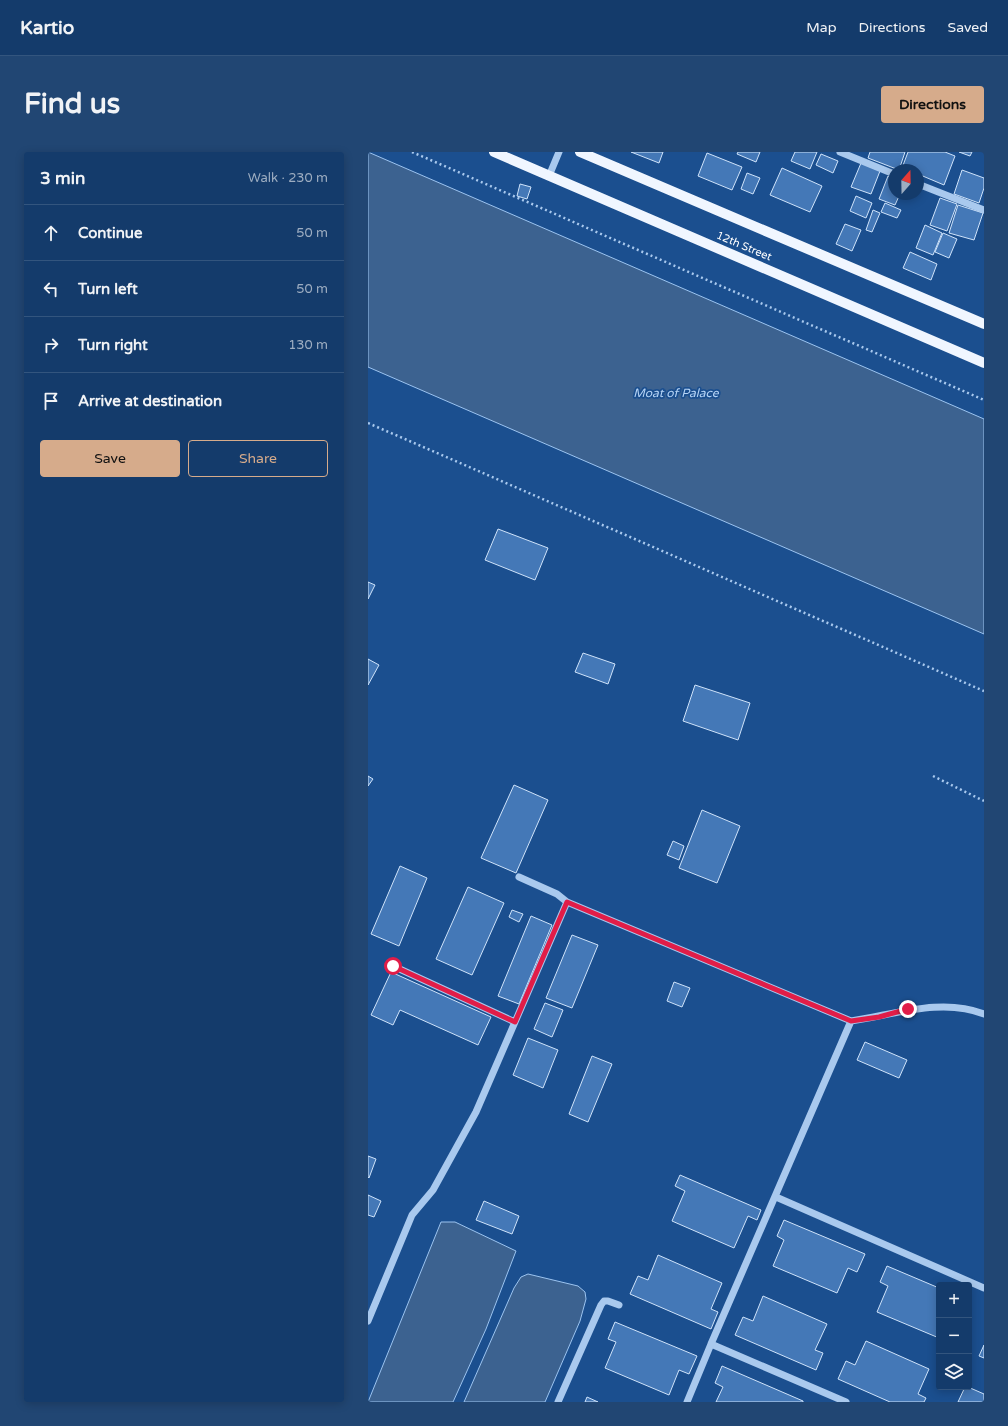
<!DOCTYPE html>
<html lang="en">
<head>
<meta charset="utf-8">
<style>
  :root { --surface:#143b6b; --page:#214673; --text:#f1f3f6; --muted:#9dadc1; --line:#33557e; --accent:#d6ab8b }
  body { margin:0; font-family:"Varela Round",sans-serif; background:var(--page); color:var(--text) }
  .controls { position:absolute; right:12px; bottom:12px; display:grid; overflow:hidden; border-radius:4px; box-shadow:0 2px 10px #0003 }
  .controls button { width:36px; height:36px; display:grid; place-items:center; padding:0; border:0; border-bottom:1px solid var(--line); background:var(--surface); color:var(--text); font:20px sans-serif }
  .compass { position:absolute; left:520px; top:12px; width:36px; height:36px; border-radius:50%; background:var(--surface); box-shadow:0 2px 10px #0003; rotate:20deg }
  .stop { position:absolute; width:12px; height:12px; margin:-9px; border:3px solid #e11d48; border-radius:50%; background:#fff }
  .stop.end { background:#e11d48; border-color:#fff; box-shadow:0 1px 4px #0008 }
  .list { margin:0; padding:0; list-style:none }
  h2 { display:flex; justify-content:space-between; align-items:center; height:52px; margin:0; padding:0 16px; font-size:17px }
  h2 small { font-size:13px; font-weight:400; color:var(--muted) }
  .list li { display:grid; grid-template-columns:26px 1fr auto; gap:12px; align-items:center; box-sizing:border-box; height:56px; padding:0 16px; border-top:1px solid var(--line) }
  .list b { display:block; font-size:15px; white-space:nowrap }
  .list em { font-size:13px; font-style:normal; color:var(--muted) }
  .actions { display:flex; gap:8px; padding:12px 16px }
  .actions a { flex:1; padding:9px 0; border:1px solid var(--accent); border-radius:4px; text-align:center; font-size:14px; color:var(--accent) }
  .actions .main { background:var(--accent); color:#111 }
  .icon { flex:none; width:22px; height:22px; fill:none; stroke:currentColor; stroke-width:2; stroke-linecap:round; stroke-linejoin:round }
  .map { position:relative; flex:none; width:616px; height:1250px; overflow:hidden; border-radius:4px }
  header { display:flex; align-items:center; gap:24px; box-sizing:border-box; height:56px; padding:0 20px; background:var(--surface); border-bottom:1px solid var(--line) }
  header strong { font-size:19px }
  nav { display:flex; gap:22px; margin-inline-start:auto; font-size:14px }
  .intro { display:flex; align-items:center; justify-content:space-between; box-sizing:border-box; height:96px; padding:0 24px }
  h1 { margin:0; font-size:28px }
  .button { padding:10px 18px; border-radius:4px; background:var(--accent); color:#111; font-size:14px; font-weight:700 }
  main { display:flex; gap:24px; padding:0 24px }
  aside { flex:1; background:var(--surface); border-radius:4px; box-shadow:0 2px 10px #0003 }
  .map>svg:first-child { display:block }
  .water { fill:#3c6290; stroke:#9cc4f0 }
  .building { fill:#4478b7; stroke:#cfe3fa }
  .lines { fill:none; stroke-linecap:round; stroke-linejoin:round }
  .path { stroke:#a9c9ee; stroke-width:2.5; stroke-dasharray:2 3; stroke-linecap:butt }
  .minor { stroke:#a9c9ee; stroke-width:7 }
  .major { stroke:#f0f6ff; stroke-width:10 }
  .route { stroke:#e11d48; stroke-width:5 }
  .labels { text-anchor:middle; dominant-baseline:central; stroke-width:3.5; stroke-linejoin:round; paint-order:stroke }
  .street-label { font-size:11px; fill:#fff; stroke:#1b4f8f }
  .water-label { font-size:12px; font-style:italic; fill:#b5d3f5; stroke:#1b4f8f }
</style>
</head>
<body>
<header>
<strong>Kartio</strong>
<nav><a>Map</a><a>Directions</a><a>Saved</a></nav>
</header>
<div class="intro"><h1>Find us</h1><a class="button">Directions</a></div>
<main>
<aside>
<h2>3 min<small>Walk · 230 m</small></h2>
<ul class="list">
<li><svg class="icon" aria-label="ahead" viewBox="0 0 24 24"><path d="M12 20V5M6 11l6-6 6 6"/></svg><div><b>Continue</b></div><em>50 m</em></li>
<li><svg class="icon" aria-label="left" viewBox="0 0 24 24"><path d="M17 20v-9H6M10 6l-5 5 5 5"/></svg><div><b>Turn left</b></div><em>50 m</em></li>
<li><svg class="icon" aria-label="right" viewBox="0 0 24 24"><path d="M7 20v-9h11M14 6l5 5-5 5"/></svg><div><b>Turn right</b></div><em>130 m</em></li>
<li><svg class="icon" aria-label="arrive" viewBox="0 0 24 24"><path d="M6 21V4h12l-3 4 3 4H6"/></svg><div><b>Arrive at destination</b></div></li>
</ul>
<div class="actions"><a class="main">Save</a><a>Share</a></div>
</aside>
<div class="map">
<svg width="616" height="1250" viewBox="0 0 616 1250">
  <rect width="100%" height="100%" fill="#1b4f8f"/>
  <path class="water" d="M0 0 616 267V482L0 215Z
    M73 1070H87L148 1099 118 1177 85 1250H0Z
    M160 1122 210 1134 217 1140 218 1147 212 1169 177 1250H96L146 1136 153 1125Z"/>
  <path class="building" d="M263 0H295L291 11Z
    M370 0H392L388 10 369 2Z
    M427 0H449L442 17 423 9Z
    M502 0H537L531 18 500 6Z
    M540 0H577L587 4 576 33 550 22V18H540L534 16Z
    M591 0H604L602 4Z
    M339 1 374 15 364 38 330 24Z
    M453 2 470 9 465 21 448 13Z
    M493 11 512 19 503 42 483 35Z
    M414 16 454 34 442 60 402 43Z
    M594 18 616 26V36L611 51 586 42Z
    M379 21 392 26 385 42 373 37Z
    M520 24 526 27V42H532L527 53 511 47Z
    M152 32 163 35 159 47 149 44Z
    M488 44 504 51 498 66 482 59Z
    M572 46 589 52 579 79 562 73Z
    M517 51 533 58 529 66 513 60Z
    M590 53 615 61 606 88 581 81Z
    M505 58 512 61 504 80 498 78Z
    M477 72 493 78 484 99 468 92Z
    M557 73 574 81 565 103 548 96Z
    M575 81 589 87 581 106 567 100Z
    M542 100 569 112 563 128 535 116Z
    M130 377 180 396 167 428 117 408Z
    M0 430 7 433 0 447Z
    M215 501 247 512 240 532 207 520Z
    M0 507 11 513 0 533Z
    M327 533 382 551 370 588 315 569Z
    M0 624 5 627 0 634Z
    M146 633 180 648 148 721 113 706Z
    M334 658 372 674 349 731 311 716Z
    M305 689 316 694 311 708 299 703Z
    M32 714 59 726 31 794 3 782Z
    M100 735 136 751 104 823 68 807Z
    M144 758 155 762 151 770 141 765Z
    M163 764 184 773 151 852 130 844Z
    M204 783 230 793 204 856 178 846Z
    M23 820 123 865 110 893 32 858 25 873 3 863Z
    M306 830 322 836 314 855 299 849Z
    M177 851 195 858 184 885 166 877Z
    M160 886 190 898 175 936 145 923Z
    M497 890 539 908 531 926 489 908Z
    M224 904 244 912 220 970 201 962Z
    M0 1004 8 1007 1 1026 0 1025Z
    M312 1023 393 1058 389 1068 380 1064 366 1096 304 1069 317 1039 307 1034Z
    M0 1043 13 1049 6 1065 0 1063Z
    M116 1049 151 1064 144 1082 108 1068Z
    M416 1068 497 1102 489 1120 480 1116 469 1141 405 1114 416 1088 409 1084Z
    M290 1103 354 1131 343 1157 350 1160 343 1177 262 1142 270 1124 280 1128Z
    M519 1114 571 1136V1186L509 1160 520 1134 512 1130Z
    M395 1144 459 1172 447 1198 455 1201 448 1218 367 1183 375 1165 385 1169Z
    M247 1170 329 1204 321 1222 311 1218 301 1243 237 1216 248 1190 240 1187Z
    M498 1189 561 1217 550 1242 558 1246 556 1250H522L470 1227 478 1209 487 1213Z
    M616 1193V1206L611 1204Z
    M354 1214 435 1249V1250H348L355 1235 347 1231Z
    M597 1235H600L616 1242V1250H590Z
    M219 1245 230 1250H217Z"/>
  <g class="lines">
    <path class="path" d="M44 0 616 248
      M0 271 616 539
      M565 624 616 649"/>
    <path class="minor" d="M472 0 526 22
      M181 24 191 0
      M550 32 616 58
      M151 725 189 742 199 750 483 869C525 863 574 845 616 862
      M25 814 147 870
      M408 1045 616 1136
      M0 1169 44 1063 65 1038 108 960 199 750
      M190 1250 233 1153 236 1149H240L251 1153
      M319 1250 343 1192
      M478 1250 343 1192 483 869"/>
    <path class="major" d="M126 0 616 211
      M212 0 616 172"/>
  </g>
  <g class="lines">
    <path class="route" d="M25 814 147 870 199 750 483 869 511 865 540 857"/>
  </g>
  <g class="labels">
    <g class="street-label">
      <text transform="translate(376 94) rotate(23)">12th Street</text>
    </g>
    <g class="water-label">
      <text x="308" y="241">Moat of Palace</text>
    </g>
  </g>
</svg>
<div class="controls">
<button>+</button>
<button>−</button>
<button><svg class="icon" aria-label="layers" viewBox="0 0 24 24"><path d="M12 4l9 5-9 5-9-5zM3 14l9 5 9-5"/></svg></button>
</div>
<svg class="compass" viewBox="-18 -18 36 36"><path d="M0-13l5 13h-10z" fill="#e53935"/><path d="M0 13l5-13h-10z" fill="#9dadc1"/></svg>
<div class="stop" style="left:25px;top:814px"></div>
<div class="stop end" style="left:540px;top:857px"></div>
</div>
</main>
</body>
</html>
